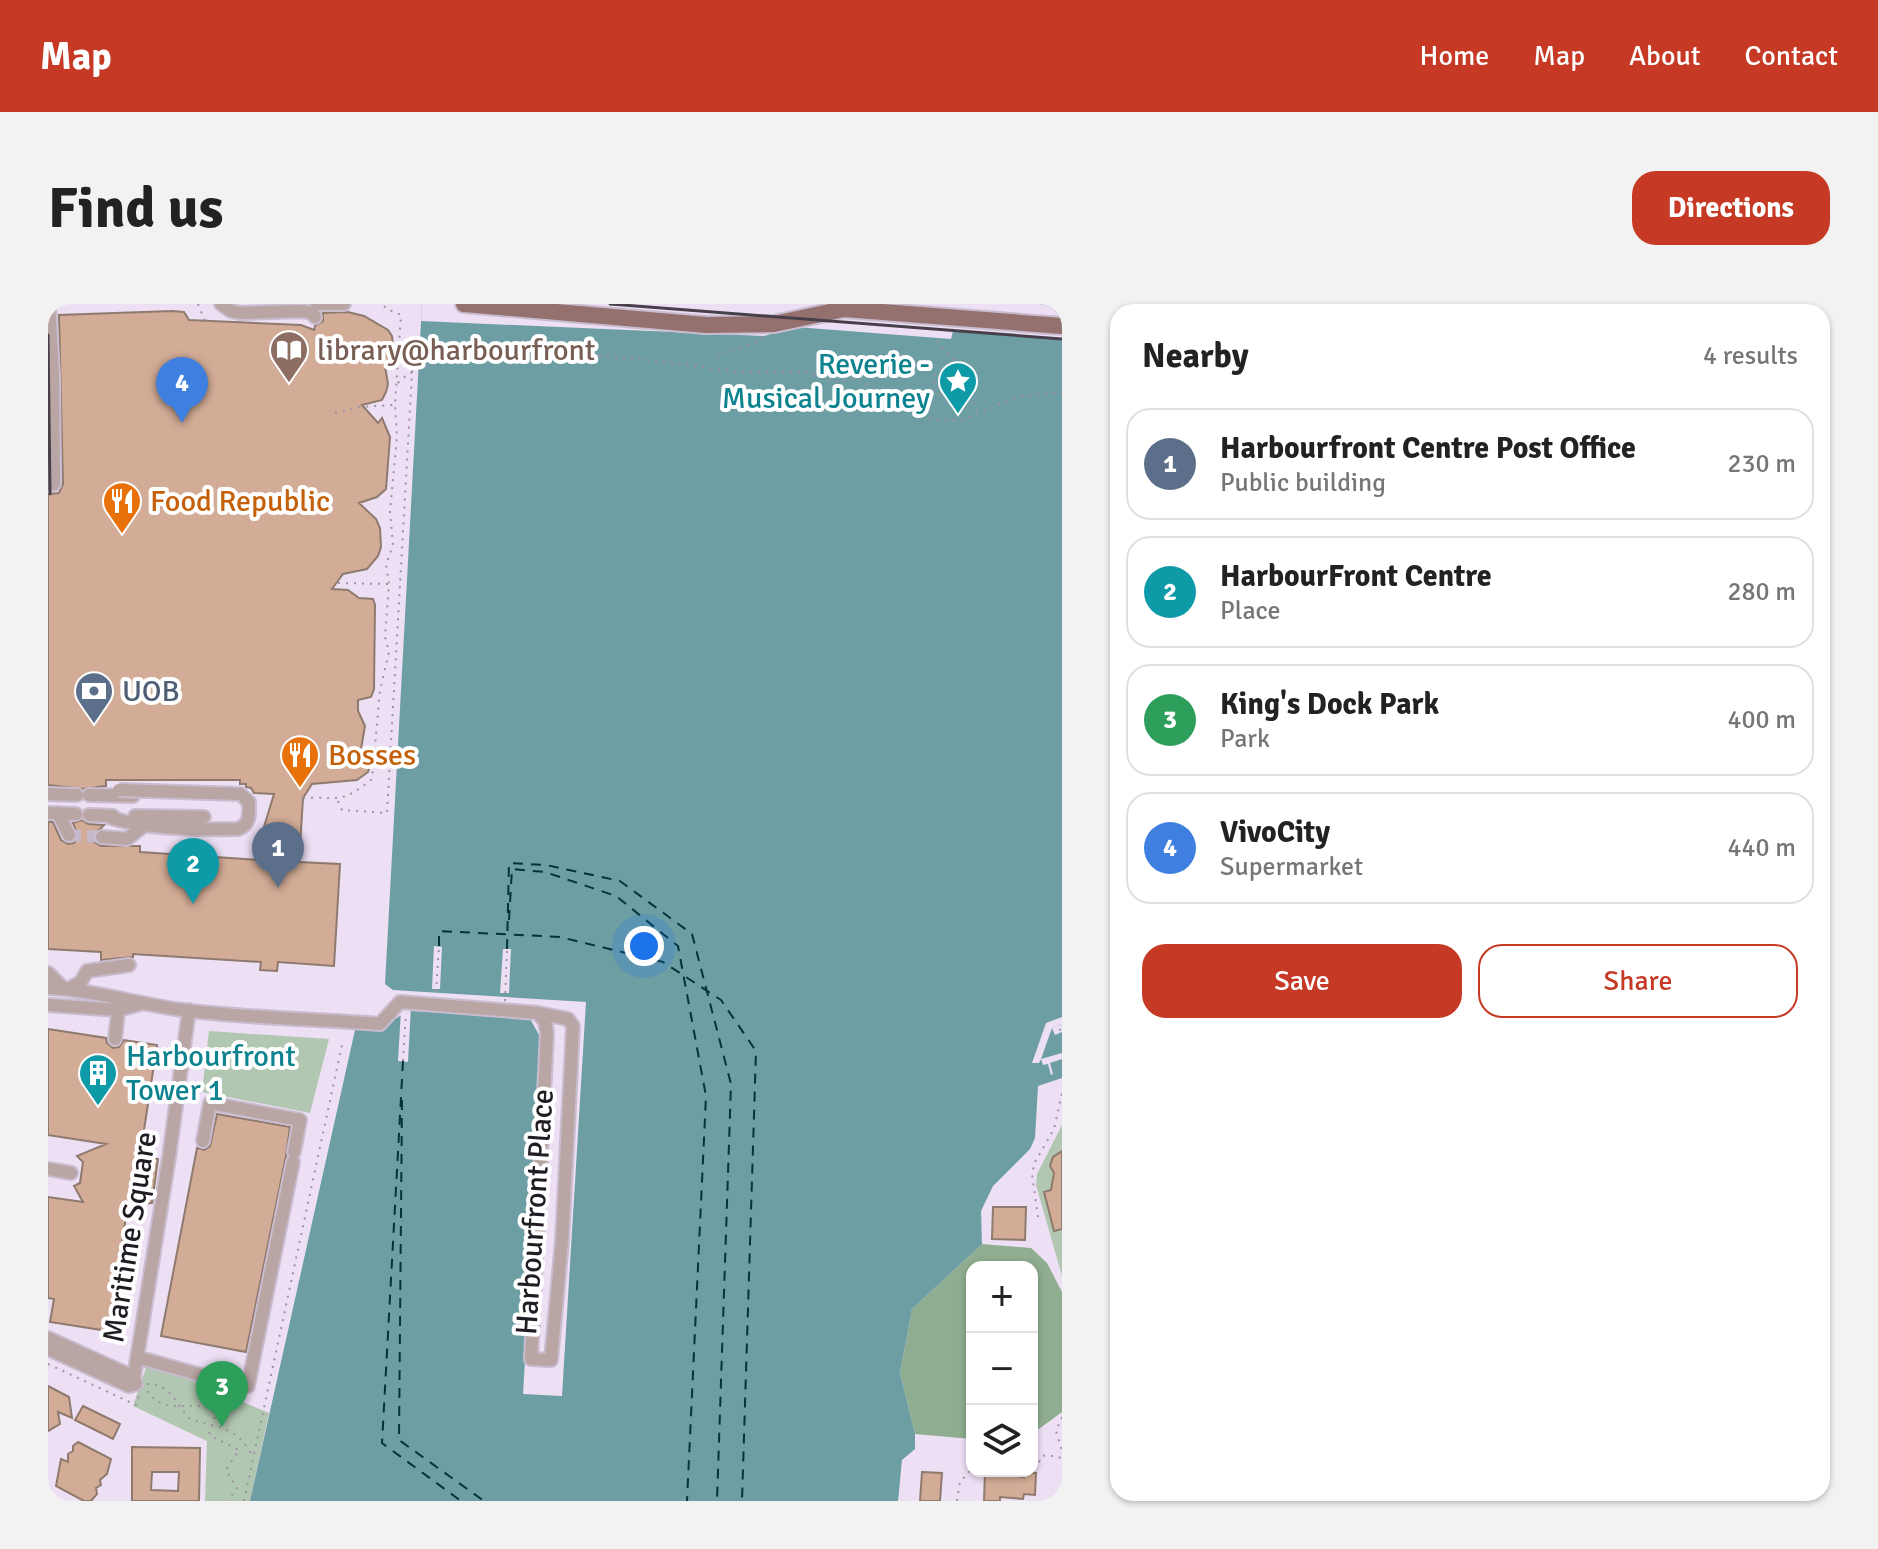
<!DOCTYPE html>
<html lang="en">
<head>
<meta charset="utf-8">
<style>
  :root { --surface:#fff; --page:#f2f2f2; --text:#222; --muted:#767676; --line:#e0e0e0; --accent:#c63a25 }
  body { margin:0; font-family:Signika,sans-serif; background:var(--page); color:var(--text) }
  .controls { position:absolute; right:24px; bottom:24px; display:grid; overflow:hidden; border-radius:16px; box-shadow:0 2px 6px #0004 }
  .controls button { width:72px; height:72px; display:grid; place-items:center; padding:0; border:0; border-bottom:2px solid var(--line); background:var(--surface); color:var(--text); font:40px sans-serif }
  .you { position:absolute; left:596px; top:642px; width:28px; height:28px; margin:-20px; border:6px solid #fff; border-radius:50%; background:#1a73e8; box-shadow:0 0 0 12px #1a73e833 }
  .badge { display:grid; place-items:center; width:52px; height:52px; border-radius:50%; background:var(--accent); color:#fff; font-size:26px; font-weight:700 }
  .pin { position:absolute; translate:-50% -66px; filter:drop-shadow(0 2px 4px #0008) }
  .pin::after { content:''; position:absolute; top:42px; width:28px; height:24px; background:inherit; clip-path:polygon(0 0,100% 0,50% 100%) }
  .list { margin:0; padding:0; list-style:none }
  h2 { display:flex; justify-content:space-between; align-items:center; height:104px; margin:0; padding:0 32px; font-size:34px }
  h2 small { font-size:26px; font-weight:400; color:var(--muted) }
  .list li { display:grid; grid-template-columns:52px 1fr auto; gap:24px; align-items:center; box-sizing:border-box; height:112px; margin:0 16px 16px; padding:0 16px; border:2px solid var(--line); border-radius:24px }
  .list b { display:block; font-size:30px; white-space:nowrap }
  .list p { margin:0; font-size:26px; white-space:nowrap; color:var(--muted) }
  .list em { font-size:26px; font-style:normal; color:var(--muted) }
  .actions { display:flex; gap:16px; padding:24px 32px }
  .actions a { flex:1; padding:18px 0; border:2px solid var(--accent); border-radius:24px; text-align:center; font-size:28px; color:var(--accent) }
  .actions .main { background:var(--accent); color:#fff }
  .icon { flex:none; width:44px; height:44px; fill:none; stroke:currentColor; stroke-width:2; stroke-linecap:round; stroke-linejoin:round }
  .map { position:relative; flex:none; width:1014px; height:1197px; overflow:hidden; border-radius:24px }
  header { display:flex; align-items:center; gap:48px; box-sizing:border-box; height:112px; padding:0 40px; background:var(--accent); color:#fff }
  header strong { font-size:38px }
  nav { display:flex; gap:44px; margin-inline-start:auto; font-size:28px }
  .intro { display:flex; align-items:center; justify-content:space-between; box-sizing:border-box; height:192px; padding:0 48px }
  h1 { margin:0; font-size:56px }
  .button { padding:20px 36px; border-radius:24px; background:var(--accent); color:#fff; font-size:28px; font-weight:700 }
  main { display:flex; gap:48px; padding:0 48px }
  aside { flex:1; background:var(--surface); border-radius:24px; box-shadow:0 2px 6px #0004 }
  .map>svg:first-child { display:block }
  .green { fill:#b1c7b1 }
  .forest { fill:#8fad90 }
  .water { fill:#6c9ea4 }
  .pier { fill:#eddff4 }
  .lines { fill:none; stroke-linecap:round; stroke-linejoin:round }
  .ferry { stroke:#01353a; stroke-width:2; stroke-dasharray:10 8; stroke-linecap:butt }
  .building { fill:#d2ac96; stroke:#8f7a6e; stroke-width:2; fill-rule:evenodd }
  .minor-tunnel { stroke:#c4b8ca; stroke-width:12; stroke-dasharray:12 6; stroke-linecap:butt }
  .minor-casing { stroke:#c8bcce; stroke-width:16 }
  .major-casing { stroke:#c8bcce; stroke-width:20 }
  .path { stroke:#9e93a3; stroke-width:2; stroke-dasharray:2 6; stroke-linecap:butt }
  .minor { stroke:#baa5a5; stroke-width:12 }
  .major { stroke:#94706f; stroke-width:16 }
  .rail { stroke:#47404a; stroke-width:3 }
  .minor-bridge-casing { stroke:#c8bcce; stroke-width:16; stroke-linecap:butt }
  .minor-bridge { stroke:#baa5a5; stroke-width:12 }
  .labels { text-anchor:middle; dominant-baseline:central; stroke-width:8; stroke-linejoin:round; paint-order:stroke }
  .education-label { font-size:30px; fill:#785e54; stroke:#fff; text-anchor:start }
  .culture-label { font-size:30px; fill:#0d838f; stroke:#fff; text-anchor:end }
  .food-label { font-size:30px; fill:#c56008; stroke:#fff; text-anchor:start }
  .service-label { font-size:30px; fill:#4e5e75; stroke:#fff; text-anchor:start }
  .street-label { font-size:30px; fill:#211c23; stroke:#fff }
</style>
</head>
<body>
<header>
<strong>Map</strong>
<nav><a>Home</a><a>Map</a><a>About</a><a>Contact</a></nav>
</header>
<div class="intro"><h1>Find us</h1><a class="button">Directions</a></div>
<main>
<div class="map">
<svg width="1014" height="1197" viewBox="0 0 1014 1197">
  <rect width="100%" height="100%" fill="#eddff4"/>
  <path class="green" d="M161 727 281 735 262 809 154 788Z
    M1014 821V972L988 881 989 870Z
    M100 1058 221 1109 202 1197H157L159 1137 85 1102Z"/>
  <path class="forest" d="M934 940 983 944 999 959 1014 988V1108L984 1130V963H924V1135L867 1130 852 1069 864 1005Z"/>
  <path class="water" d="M374 0H1014V720L1004 724 1007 731 1014 728V774L990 782 987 834 982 845 945 882 933 907 934 940 864 1005 852 1069 867 1130V1145L854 1156 850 1197H202L307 726H329L360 707 480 711 496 740 475 1090 514 1092 538 698 345 686 337 680Z"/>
  <path class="pier" d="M374 0H1014V35L905 27 903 35 748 23 716 32 373 17Z
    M386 642 394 643 392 685H384Z
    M455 645H463L461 689H452Z
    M359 703H363L360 758 350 757 353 706Z
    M1014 713V720L1004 724 993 755 1014 749V755L1002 759 1005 770 1003 771 1000 760 995 761 993 755 991 759H984L998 719Z
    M0 1179 37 1197H0Z"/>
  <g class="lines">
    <path class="ferry" d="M461 616 464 565 497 568 568 592 630 642 658 792 639 1197
      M391 642V627L512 633 615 658 673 696 708 747 694 1197
      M459 645 461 559 498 561 572 577 644 630 683 780 669 1197
      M355 757 334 1139 413 1197
      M354 796 351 1136 436 1197"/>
  </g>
  <path class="building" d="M124 7 136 8 141 16 253 21 266 26 267 22 275 17V9L300 8 316 12 340 26 344 32 345 42 337 62 340 80 338 88 334 96 314 101 330 119 334 114 342 133 338 185 329 193 311 199 328 215 332 224 333 243 330 252 319 265 295 270 284 285 300 286 311 294 325 295 327 301 326 385 323 393 310 396V407L317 422 313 445 316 455 322 454V461L320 468 309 476 264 480 255 494 251 558 292 560 286 662 230 658 229 667 212 666 213 658 85 650V653L53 656V648L0 645V518H5L13 536 20 540 26 539 30 532 25 519 34 516 40 520 56 521 45 532 46 538 53 542H92V548L212 556 216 523 226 490 206 489 203 484 198 483V480H192V476H58V482L35 485 0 481V190L11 189 15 180 11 11Z
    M0 725 58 734 59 739 65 744 71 743 76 736 109 741 92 852 110 855 104 899 80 900 60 1027 2 1018 6 995 0 994V893L35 898 26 882 32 879 35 858 29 852 58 840 0 831Z
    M169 810 242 823 238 852 198 1048 113 1032 149 844 157 846 162 842Z
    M1014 847V925L1006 927 996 888 1003 886 1006 869 1002 862 1005 853Z
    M945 903H978L977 936 944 935Z
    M0 1082 21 1093 24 1114 10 1108 12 1120 0 1127Z
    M35 1102 72 1120 65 1135 27 1116Z
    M30 1138 63 1155 59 1170 52 1176 53 1181 48 1184 49 1190 43 1197H36L8 1182 13 1155 20 1158V1150L25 1147V1142Z
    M84 1143 152 1144 151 1197H84ZM104 1168H131L130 1187 103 1186Z
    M874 1168 894 1169 892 1197H872Z
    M937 1168 976 1173V1168L988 1169 987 1191 976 1190 975 1195 952 1193V1197H936Z"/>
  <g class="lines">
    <path class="minor-tunnel" d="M21 531 54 533"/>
    <defs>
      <path id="minor" d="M173 0 183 7 192 9 255 7 264 9 267 13
        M269 0H296
        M0 180H6L5 72 1 0
        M0 490 29 491
        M41 491 85 492
        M0 509 28 510
        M10 509 21 531
        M41 511 65 512
        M59 512C90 525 155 526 190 525 203 520 201 510 201 498L192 490
        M87 512 156 513
        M54 533 79 535 98 520
        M0 669 16 685
        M0 684C46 686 89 700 134 706 199 714 266 715 332 720L352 698 490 709 520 715 525 722 514 937 503 1056 483 1055 499 729 497 718 490 709
        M20 685 33 678 39 667 81 661
        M0 701 70 706 92 700
        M67 735 71 699
        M155 837 162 799 252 816 246 848
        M0 865 23 869
        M0 1034 86 1073
        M0 1045 81 1082 88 1080 86 1073 121 853 141 706
        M89 1053 195 1083 200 1082 245 858"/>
      <path id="major" d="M416 0 658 21 726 20 796 5 1014 22"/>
    </defs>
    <use href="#minor" class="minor-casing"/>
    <use href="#major" class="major-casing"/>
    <path class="path" d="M150 0 157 17
      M889 37 909 59 929 108
      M511 49 611 57 689 68H759L788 78 811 74
      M669 51 710 38 715 33
      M784 59C814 76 867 117 900 117 920 117 940 104 959 97 976 90 996 89 1014 89
      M909 59 887 71 885 87 887 90 907 92 911 64
      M350 79C382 43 483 60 529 42
      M287 109 310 103 346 101
      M290 279 341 280
      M255 494C293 492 292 501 324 475L332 386 341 348 337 333 341 280 338 261 345 241 342 207 349 133 347 101 353 11 339 5 334 0
      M290 497 294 506 339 509 365 52
      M388 688 391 642
      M457 697 459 645
      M1011 726 1014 725
      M355 757 358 709
      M990 913 984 870 987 858 1006 825 1014 789
      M0 1060 88 1101 91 1091
      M99 1080C124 1080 127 1100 142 1115 172 1125 188 1121 205 1153
      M99 1087C115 1109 134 1100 157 1102L168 1110 161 1128 163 1132 191 1146 178 1166 189 1184 180 1197
      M1014 1113 1008 1127 1014 1147
      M984 1160H990L994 1152 999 1151 1014 1154
      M196 1197 295 736
      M909 1197 912 1178 924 1165"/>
    <use href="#minor" class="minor"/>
    <use href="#major" class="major"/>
    <path class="rail" d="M562 0 1014 35
      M0 13 2 0
      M0 31 2 190"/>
    <defs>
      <path id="minor-bridge" d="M71 486 192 490"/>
    </defs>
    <use href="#minor-bridge" class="minor-bridge-casing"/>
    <use href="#minor-bridge" class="minor-bridge"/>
  </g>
  <defs>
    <symbol id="library-pin" viewBox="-11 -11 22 30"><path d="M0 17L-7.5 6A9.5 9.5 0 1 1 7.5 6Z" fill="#8d6e63" stroke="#fff"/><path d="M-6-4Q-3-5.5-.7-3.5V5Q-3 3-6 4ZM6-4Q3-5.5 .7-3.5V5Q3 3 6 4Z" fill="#fff"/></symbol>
    <symbol id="sight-pin" viewBox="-11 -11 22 30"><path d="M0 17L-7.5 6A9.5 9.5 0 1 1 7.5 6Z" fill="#0f9aa8" stroke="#fff"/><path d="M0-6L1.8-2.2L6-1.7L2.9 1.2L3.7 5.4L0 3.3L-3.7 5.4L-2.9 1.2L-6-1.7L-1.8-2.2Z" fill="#fff"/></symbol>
    <symbol id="restaurant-pin" viewBox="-11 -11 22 30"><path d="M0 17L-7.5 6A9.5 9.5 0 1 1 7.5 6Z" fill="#e8710a" stroke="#fff"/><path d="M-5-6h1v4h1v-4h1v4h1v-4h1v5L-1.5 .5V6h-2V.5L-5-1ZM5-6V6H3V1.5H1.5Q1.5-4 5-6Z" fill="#fff"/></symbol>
    <symbol id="bank-pin" viewBox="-11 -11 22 30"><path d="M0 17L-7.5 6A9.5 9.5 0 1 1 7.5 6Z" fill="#5c6f8a" stroke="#fff"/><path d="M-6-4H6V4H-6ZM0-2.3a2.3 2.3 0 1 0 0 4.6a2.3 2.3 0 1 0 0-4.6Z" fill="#fff"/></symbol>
    <symbol id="building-pin" viewBox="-11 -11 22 30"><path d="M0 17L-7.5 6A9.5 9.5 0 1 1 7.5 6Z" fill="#0f9aa8" stroke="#fff"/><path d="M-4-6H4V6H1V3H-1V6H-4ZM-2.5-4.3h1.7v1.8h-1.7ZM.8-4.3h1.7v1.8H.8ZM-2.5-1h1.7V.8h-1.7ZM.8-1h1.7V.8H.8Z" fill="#fff"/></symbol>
  </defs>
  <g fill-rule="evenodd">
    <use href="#library-pin" x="219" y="24" width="44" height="60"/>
    <use href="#sight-pin" x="888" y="55" width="44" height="60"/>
    <use href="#restaurant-pin" x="52" y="175" width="44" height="60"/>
    <use href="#bank-pin" x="24" y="365" width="44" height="60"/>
    <use href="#restaurant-pin" x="230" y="429" width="44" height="60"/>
    <use href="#building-pin" x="28" y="747" width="44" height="60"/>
  </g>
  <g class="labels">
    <g class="education-label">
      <text x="269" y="46">library@harbourfront</text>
    </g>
    <g class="culture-label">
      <text x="882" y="60">Reverie -<tspan x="882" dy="34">Musical Journey</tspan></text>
      <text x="78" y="752" text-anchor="start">Harbourfront<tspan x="78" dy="34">Tower 1</tspan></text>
    </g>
    <g class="food-label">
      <text x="102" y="197">Food Republic</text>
      <text x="280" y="451">Bosses</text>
    </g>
    <g class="service-label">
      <text x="74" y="387">UOB</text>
    </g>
    <g class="street-label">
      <text transform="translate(487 908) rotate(-86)">Harbourfront Place</text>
      <text transform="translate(82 933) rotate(-81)">Maritime Square</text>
    </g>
  </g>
</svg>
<div class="controls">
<button>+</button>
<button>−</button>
<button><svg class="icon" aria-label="layers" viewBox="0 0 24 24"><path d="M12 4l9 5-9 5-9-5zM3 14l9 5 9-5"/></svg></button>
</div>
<div class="you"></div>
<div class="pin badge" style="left:230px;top:584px;background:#5c6f8a">1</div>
<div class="pin badge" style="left:145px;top:600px;background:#0f9aa8">2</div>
<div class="pin badge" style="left:174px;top:1123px;background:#2e9e5b">3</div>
<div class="pin badge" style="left:134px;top:119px;background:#3f7fe0">4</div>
</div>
<aside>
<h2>Nearby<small>4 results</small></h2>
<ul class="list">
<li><span class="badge" style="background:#5c6f8a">1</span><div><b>Harbourfront Centre Post Office</b><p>Public building</p></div><em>230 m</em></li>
<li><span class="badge" style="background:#0f9aa8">2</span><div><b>HarbourFront Centre</b><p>Place</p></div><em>280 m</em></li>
<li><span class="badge" style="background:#2e9e5b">3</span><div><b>King's Dock Park</b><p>Park</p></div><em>400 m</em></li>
<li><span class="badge" style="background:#3f7fe0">4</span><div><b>VivoCity</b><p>Supermarket</p></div><em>440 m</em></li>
</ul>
<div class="actions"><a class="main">Save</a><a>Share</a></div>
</aside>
</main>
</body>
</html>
